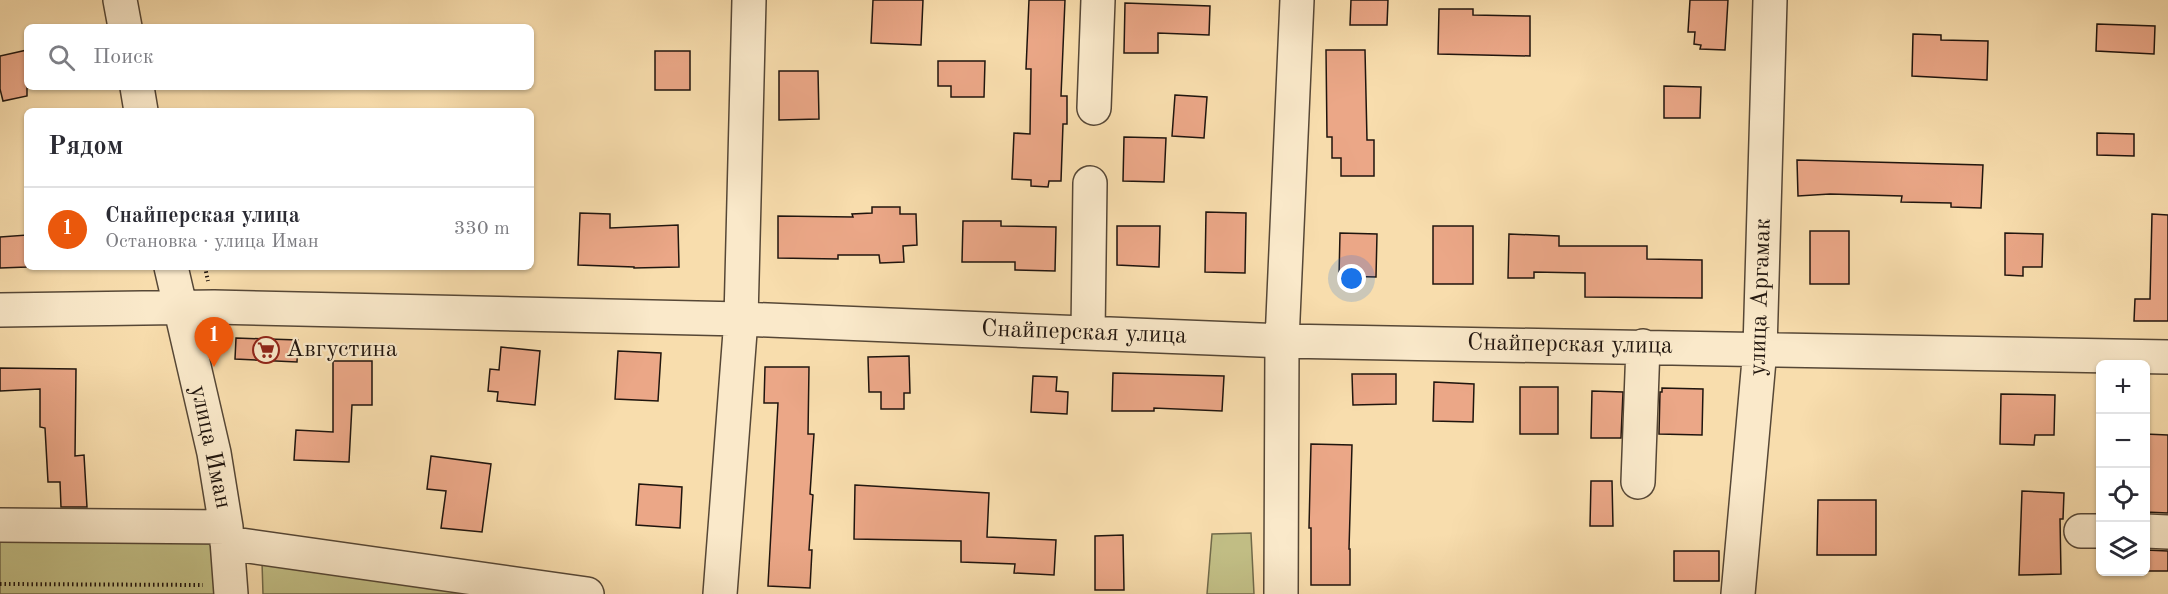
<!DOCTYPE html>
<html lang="ru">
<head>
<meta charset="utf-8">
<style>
  :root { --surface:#fff; --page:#f2f2f3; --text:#2b2b33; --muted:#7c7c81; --line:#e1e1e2; --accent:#ea580c }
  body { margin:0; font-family:"Old Standard TT",serif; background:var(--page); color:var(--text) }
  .controls { position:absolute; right:18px; bottom:18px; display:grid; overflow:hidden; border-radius:9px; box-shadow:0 2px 4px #0004 }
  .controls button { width:54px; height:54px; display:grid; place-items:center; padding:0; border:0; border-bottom:2px solid var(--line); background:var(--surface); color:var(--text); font:30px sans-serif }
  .you { position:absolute; left:1352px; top:279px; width:21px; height:21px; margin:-15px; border:4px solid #fff; border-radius:50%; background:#1a73e8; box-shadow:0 0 0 9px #1a73e833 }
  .badge { display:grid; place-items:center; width:39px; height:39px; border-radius:50%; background:var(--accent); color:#fff; font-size:20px; font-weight:700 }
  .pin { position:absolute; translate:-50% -50px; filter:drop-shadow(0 2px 3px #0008) }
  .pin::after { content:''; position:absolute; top:32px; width:21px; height:18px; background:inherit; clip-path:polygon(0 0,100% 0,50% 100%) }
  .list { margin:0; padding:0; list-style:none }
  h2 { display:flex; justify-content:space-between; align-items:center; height:78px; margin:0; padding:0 24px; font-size:26px }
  h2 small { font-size:20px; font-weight:400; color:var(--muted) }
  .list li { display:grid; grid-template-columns:39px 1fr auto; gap:18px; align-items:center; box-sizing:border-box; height:84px; padding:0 24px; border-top:2px solid var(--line) }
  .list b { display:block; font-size:22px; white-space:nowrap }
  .list p { margin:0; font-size:20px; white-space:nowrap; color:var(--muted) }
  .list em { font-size:20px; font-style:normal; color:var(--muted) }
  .icon { flex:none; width:33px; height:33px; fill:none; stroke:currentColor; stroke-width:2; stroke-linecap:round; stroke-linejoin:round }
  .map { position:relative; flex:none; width:2168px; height:594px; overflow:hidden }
  .search { position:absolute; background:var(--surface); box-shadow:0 2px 4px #0004; left:24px; top:24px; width:510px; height:66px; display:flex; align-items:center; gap:15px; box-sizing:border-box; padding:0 21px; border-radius:9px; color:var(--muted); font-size:22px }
  .panel { position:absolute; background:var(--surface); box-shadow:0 2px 4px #0004; left:24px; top:108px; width:510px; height:162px; border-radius:9px }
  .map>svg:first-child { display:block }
  .green { fill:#c2bf86; stroke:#716a4a; stroke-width:1.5 }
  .building { fill:#eba787; stroke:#20150e; stroke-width:1.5 }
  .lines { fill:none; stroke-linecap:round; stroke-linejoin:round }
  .minor-casing { stroke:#564736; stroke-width:36 }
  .path { stroke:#20150e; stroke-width:4; stroke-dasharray:1.5 3; stroke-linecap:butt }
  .minor { stroke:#fae9ca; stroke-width:33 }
  .labels { text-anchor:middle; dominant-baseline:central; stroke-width:4.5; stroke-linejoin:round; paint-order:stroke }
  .street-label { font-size:24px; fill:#20150e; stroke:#fae9ca }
  .poi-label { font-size:24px; fill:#20150e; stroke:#fae9ca; text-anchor:start }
</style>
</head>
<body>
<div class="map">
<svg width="2168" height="594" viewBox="0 0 2168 594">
  <rect width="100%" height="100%" fill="#f8ddad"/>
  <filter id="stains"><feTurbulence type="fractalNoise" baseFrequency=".00333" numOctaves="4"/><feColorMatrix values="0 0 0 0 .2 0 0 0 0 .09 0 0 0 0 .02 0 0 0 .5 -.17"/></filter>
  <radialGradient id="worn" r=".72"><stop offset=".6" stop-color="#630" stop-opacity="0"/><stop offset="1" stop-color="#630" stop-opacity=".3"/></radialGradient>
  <path class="green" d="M1251 533 1254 594H1207L1212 534Z
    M0 535 210 536 224 594H0Z
    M262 562 498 594H263Z"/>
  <path class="building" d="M873 0H923L921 45 871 43Z
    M1029 0H1065L1061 96H1067V124H1063L1061 181H1049L1048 187 1031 186V180L1012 179 1014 133 1030 134 1031 69H1026Z
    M1351 0H1388L1387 25H1350Z
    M1690 0H1728L1725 50 1700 49 1701 45 1694 44 1695 32H1688Z
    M1125 3 1210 6 1209 35 1158 33V53H1124Z
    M1439 9H1473V15L1530 16V56L1438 54Z
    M2097 24 2155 26 2154 54 2096 51Z
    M1913 34 1941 35V40L1988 41 1987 80 1912 76Z
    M27 50V96L3 101 0 89V56Z
    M1326 50H1365L1367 140H1374V176H1341V158H1332V137H1327Z
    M655 51H690V90H655Z
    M938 61H985L984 97H951V86H938Z
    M779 71H818L819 119 779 120Z
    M1664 86 1701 87 1700 118H1664Z
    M1175 95 1207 97 1204 138 1172 136Z
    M2097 133 2134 134V156L2097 155Z
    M1124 137 1166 138 1164 182 1123 181Z
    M1797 160 1983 165 1981 208 1951 207V203L1901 202 1902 196 1830 194 1798 196Z
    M872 207H900V214H916L917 245 903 246 904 262 880 263 879 255H838V259L778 258V216L853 217 852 214 872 213Z
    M1206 212 1246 213 1245 273 1205 272Z
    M580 213 610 214V228L678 225 679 267 634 268V267L578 265Z
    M2152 214 2168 215V321H2134L2135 299H2150Z
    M963 221H1001V226L1056 227 1055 271 1015 270V262H962Z
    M1117 226H1160L1159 267 1117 265Z
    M1433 226H1473V284H1433Z
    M1810 231H1849V284H1810Z
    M1340 233 1377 234 1376 277 1339 276Z
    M2005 233 2043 234 2042 267H2023V276L2005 275Z
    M1509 234 1559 236V246H1647V259L1702 260V298L1585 297V273L1534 272V278H1508Z
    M27 235V267L0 268V237Z
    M236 338 298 340 297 362 235 359Z
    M501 347 540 351 535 405 497 401 498 392 488 391 490 369 499 370Z
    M618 351 661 353 658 401 615 399Z
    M909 356 910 393H904V409H881V392H869L868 357Z
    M333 361H372V405H352L349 462 294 460 296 430 333 432Z
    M765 367H809L808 434H814L810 494 813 495 809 550H812L810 588 768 586 778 403H764Z
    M0 368 76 369 75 456 84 455 87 507H61L60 482H48L45 428 40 427V389L0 391Z
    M1113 373 1224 376 1222 411 1154 408V411H1112Z
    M1352 374H1396V404L1353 405Z
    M1033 376 1057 377 1056 391 1068 392 1067 414 1031 412Z
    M1434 382 1474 384 1473 422 1433 421Z
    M1520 387H1558V434H1520Z
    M1662 388 1703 389 1702 435 1659 434 1660 392H1662Z
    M1592 391 1623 392 1621 438H1591Z
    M2001 394 2055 395 2054 435H2035L2034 445 2000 444Z
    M2145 434 2168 435V513L2145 512Z
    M1311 444 1352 445 1349 549H1350V585H1311V528H1309Z
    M431 456 491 464 482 532 441 528 446 491 427 489Z
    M1591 481H1612L1613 526H1590Z
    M639 484 682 487 680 528 636 525Z
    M855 485 989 493 987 537 1056 540 1054 575 1014 573 1015 564 961 562V541L854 539Z
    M2022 491 2064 493 2063 519H2060L2061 574 2019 575Z
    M1818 500H1876V555H1817Z
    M1123 535 1124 590H1095V536Z
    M2145 550 2168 551V571H2145Z
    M1674 551H1719V581H1674Z"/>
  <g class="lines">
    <defs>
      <path id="minor" d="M120 0 125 27
        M137 87 141 111
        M1094 108 1098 0
        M171 267 214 453 226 527 231 594
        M0 310 214 307 741 319 1282 341 2168 357
        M1088 333 1090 183
        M1638 482 1643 346
        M0 525 226 527
        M2081 531H2100
        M2146 531 2168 532
        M227 543 587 594
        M720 594 741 319 749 0
        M1281 594 1282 341 1297 0
        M1738 594 1760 349 1770 0"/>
    </defs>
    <use href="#minor" class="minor-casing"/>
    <path class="path" d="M205 267 208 281
      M218 333 222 352
      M0 584 203 585"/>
    <use href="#minor" class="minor"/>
  </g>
  <defs>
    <symbol id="supermarket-ring" viewBox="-11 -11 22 22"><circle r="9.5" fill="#fae9ca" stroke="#8f2418" stroke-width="1.5"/><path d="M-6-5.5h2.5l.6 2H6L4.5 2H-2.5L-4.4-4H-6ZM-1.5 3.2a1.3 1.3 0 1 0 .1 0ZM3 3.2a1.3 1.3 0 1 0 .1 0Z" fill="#8f2418"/></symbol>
  </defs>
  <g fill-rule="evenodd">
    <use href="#supermarket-ring" x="251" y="335" width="30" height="30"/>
  </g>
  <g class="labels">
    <g class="street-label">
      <text transform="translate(1761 297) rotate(-88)">улица Аргамак</text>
      <text transform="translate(1084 333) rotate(2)">Снайперская улица</text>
      <text transform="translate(1570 345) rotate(1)">Снайперская улица</text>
      <text transform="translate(210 447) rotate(78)">улица Иман</text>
    </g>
    <g class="poi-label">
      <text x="286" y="350">Августина</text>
    </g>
  </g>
  <rect width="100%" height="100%" filter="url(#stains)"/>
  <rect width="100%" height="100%" fill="url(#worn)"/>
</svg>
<div class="controls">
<button>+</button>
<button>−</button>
<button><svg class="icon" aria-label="locate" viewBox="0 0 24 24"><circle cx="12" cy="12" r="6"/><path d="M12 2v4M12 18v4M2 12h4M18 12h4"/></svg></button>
<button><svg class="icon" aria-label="layers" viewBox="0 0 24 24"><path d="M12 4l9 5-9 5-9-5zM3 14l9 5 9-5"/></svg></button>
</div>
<div class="you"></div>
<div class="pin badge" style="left:214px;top:367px">1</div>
<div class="search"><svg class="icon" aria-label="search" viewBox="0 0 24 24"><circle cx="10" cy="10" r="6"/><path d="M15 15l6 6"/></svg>Поиск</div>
<section class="panel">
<h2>Рядом<small></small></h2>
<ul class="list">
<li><span class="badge">1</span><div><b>Снайперская улица</b><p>Остановка · улица Иман</p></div><em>330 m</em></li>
</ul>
</section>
</div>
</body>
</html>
